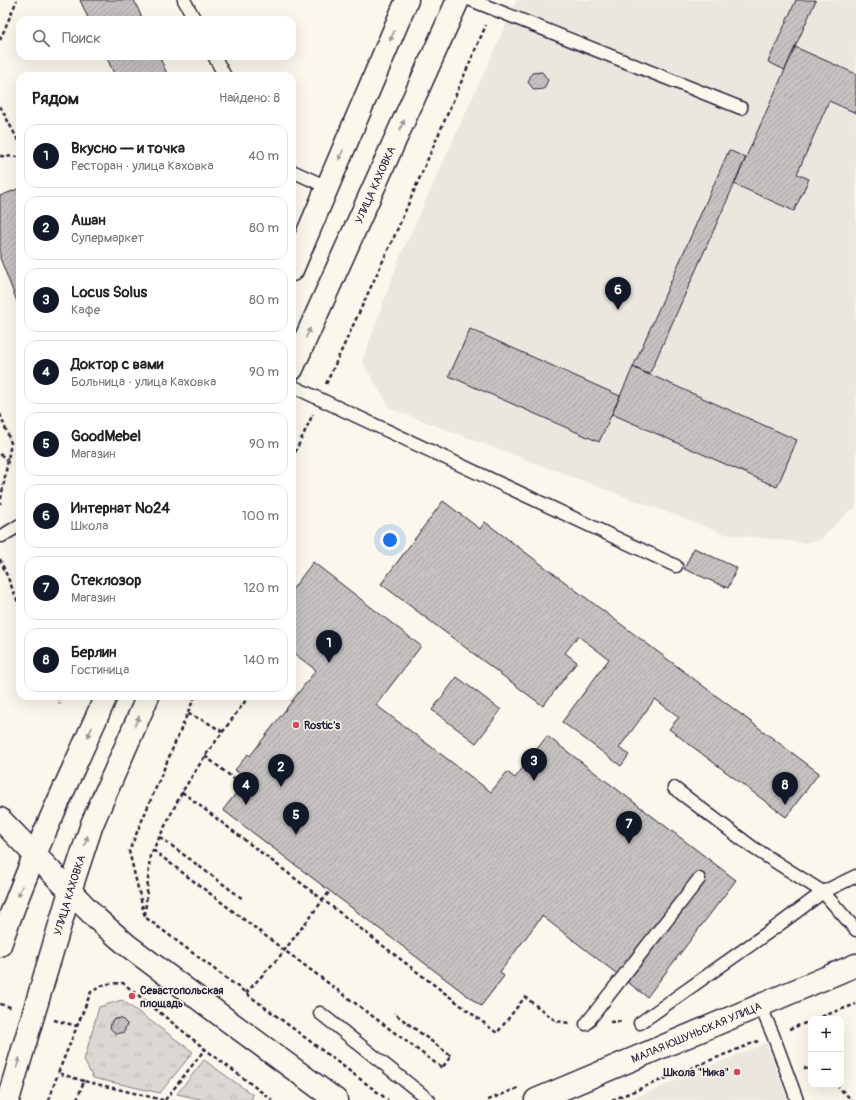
<!DOCTYPE html>
<html lang="ru">
<head>
<meta charset="utf-8">
<style>
  :root { --surface:#fff; --page:#f2f2f2; --text:#222; --muted:#767676; --line:#e0e0e0; --accent:#111827 }
  body { margin:0; font-family:Pangolin,sans-serif; background:var(--page); color:var(--text) }
  .controls { position:absolute; right:12px; bottom:12px; display:grid; overflow:hidden; border-radius:8px; box-shadow:0 4px 16px #0002 }
  .controls button { width:36px; height:36px; display:grid; place-items:center; padding:0; border:0; border-bottom:1px solid var(--line); background:var(--surface); color:var(--text); font:20px sans-serif }
  .you { position:absolute; left:390px; top:540px; width:14px; height:14px; margin:-10px; border:3px solid #fff; border-radius:50%; background:#1a73e8; box-shadow:0 0 0 6px #1a73e833 }
  .badge { display:grid; place-items:center; width:26px; height:26px; border-radius:50%; background:var(--accent); color:#fff; font-size:13px; font-weight:700 }
  .pin { position:absolute; translate:-50% -33px; filter:drop-shadow(0 1px 2px #0008) }
  .pin::after { content:''; position:absolute; top:21px; width:14px; height:12px; background:inherit; clip-path:polygon(0 0,100% 0,50% 100%) }
  .list { margin:0; padding:0; list-style:none }
  h2 { display:flex; justify-content:space-between; align-items:center; height:52px; margin:0; padding:0 16px; font-size:17px }
  h2 small { font-size:13px; font-weight:400; color:var(--muted) }
  .list li { display:grid; grid-template-columns:26px 1fr auto; gap:12px; align-items:center; box-sizing:border-box; height:64px; margin:0 8px 8px; padding:0 8px; border:1px solid var(--line); border-radius:12px }
  .list b { display:block; font-size:15px; white-space:nowrap }
  .list p { margin:0; font-size:13px; white-space:nowrap; color:var(--muted) }
  .list em { font-size:13px; font-style:normal; color:var(--muted) }
  .icon { flex:none; width:22px; height:22px; fill:none; stroke:currentColor; stroke-width:2; stroke-linecap:round; stroke-linejoin:round }
  .map { position:relative; flex:none; width:856px; height:1100px; overflow:hidden }
  .search { position:absolute; background:var(--surface); box-shadow:0 4px 16px #0002; left:16px; top:16px; width:280px; height:44px; display:flex; align-items:center; gap:10px; box-sizing:border-box; padding:0 14px; border-radius:12px; color:var(--muted); font-size:15px }
  .panel { position:absolute; background:var(--surface); box-shadow:0 4px 16px #0002; left:16px; top:72px; width:280px; height:628px; border-radius:12px }
  .map>svg:first-child { display:block }
  .built { fill:#ebe7df }
  .grass { fill:url(#grass-tufts); stroke:#7e7d87 }
  .building { fill:url(#building-hatch); stroke:#22223b }
  .lines { fill:none; stroke-linecap:round; stroke-linejoin:round }
  .service-casing { stroke:#22223b; stroke-width:15 }
  .minor-casing { stroke:#22223b; stroke-width:25 }
  .tertiary-casing { stroke:#22223b; stroke-width:25 }
  .secondary-casing { stroke:#22223b; stroke-width:25 }
  .path { stroke:#22223b; stroke-width:2.5; stroke-dasharray:4 3; stroke-linecap:butt }
  .service { stroke:#fbf7ec; stroke-width:12 }
  .minor { stroke:#fbf7ec; stroke-width:22 }
  .tertiary { stroke:#fbf7ec; stroke-width:22 }
  .secondary { stroke:#fbf7ec; stroke-width:22 }
  .oneway { fill:#99979c }
  .poi-dot { fill:#d1495b; stroke:#fbf7ec; stroke-width:1.5 }
  .labels { text-anchor:middle; dominant-baseline:central; stroke-width:3; stroke-linejoin:round; paint-order:stroke }
  .street-label { font-size:11px; fill:#22223b; stroke:#fbf7ec }
  .poi-label { font-size:11px; font-weight:bold; fill:#22223b; stroke:#fbf7ec; text-anchor:start }
</style>
</head>
<body>
<div class="map">
<svg width="856" height="1100" viewBox="0 0 856 1100">
  <defs>
    <pattern id="grass-tufts" width="24" height="20" patternUnits="userSpaceOnUse"><rect width="24" height="20" fill="#dbd8d3"/><path d="M3 7l-1-3M5 7V3M7 7l1-3M15 17l-1-3M17 17v-4M19 17l1-3" fill="none" stroke="#bcb9b6"/></pattern>
    <pattern id="building-hatch" width="6" height="6" patternUnits="userSpaceOnUse"><rect width="6" height="6" fill="#c6c2c0"/><path d="M-1 1l2-2M0 6l6-6M5 7l2-2" fill="none" stroke="#aaa6a6"/></pattern>
  </defs>
  <rect width="100%" height="100%" fill="#fbf7ec"/>
  <filter id="ink" filterUnits="userSpaceOnUse"><feTurbulence type="fractalNoise" baseFrequency=".025" numOctaves="2"/><feDisplacementMap in="SourceGraphic" scale="8" xChannelSelector="R" yChannelSelector="G"/><feConvolveMatrix kernelMatrix="1 2 1 2 8 2 1 2 1" color-interpolation-filters="sRGB"/></filter>
  <g filter="url(#ink)">
    <path class="built" d="M517 0H856V508L848 512 820 540 805 543 725 534 391 409 362 362 399 259Z
      M766 1043 788 1100H629Z"/>
    <path class="grass" d="M122 1000 193 1052 160 1093 93 1078 84 1060 99 1007Z
      M204 1060 253 1095 251 1100H204L177 1094Z"/>
    <path class="building" d="M80 0H134L143 20H89Z
      M796 0H816L785 70 768 62Z
      M795 47 856 74V113L829 101 797 174 809 179 794 211 734 184Z
      M106 56H159L168 76H115Z
      M542 72 548 80 544 89 534 90 528 82 532 73Z
      M729 150 746 158 649 375 633 367Z
      M20 188V309L0 258V196Z
      M470 329 620 396 599 442 449 376Z
      M633 367 797 440 777 487 612 414Z
      M443 501 480 529 485 522 819 773 786 817 669 729 679 717 655 699 619 748 629 755 621 766 562 722 609 659 578 636 565 653 577 662 543 706 381 584Z
      M694 548 737 568 728 588 684 569Z
      M313 562 421 646 376 705 491 792 507 772 515 778 547 736 736 880 647 997 542 916 500 972 504 976 481 1006 223 810 247 779 235 770 248 754 250 756 316 670 292 652V590Z
      M457 677 501 710 476 743 432 710Z
      M121 1018 127 1024 124 1032 116 1034 110 1028 112 1020Z"/>
    <g class="lines">
      <defs>
        <path id="service" d="M184 0 195 20
          M471 0 741 108
          M214 56 225 76
          M292 171 327 187
          M292 386 676 566
          M2 536 20 525
          M674 788 752 847 823 892 856 930
          M760 1005 773 1035 797 1100
          M320 1013 429 1100
          M640 1023 780 924 823 892 856 876
          M586 1024 699 879"/>
        <g id="minor">
          <path d="M70 891 97 919 127 945 227 1020 336 1100"/>
          <path id="s1" d="M536 1100 856 965"/>
        </g>
        <path id="tertiary" d="M0 819 70 891"/>
        <g id="secondary">
          <path d="M292 270 407 0"/>
          <path id="s2" d="M292 369 458 0"/>
          <path d="M0 945C29 860 70 778 106 696"/>
          <path id="s3" d="M8 1100 70 891 92 824 148 696"/>
        </g>
      </defs>
      <use href="#service" class="service-casing"/>
      <use href="#minor" class="minor-casing"/>
      <use href="#tertiary" class="tertiary-casing"/>
      <use href="#secondary" class="secondary-casing"/>
      <path class="path" d="M0 40 17 0
        M0 106 20 144
        M0 156 20 157
        M326 384 394 237 486 25
        M0 414 11 443 0 504
        M0 454 8 460
        M292 459 313 414
        M0 559 20 607
        M57 696 60 704
        M195 696 129 851 145 917 388 1100
        M188 714 205 721 223 732
        M205 756 242 785
        M182 792 497 1033 525 997 556 1021 569 1023
        M160 837 243 899
        M153 850 284 950 442 1068 451 1056 394 1013
        M145 915 150 856 182 792 205 756 249 696
        M246 993 280 956 330 891
        M0 1004 13 1008
        M815 1019 856 1004
        M54 1020 77 1026
        M610 1022 623 1021
        M789 1029 811 1021
        M804 1068 811 1070
        M84 1081 58 1073 91 992 105 984 123 983 205 1049 272 1100
        M836 1085 852 1100
        M49 1100 58 1073
        M77 1100 84 1081 163 1100
        M165 1100 205 1049
        M488 1100 518 1088
        M612 1100 758 1041"/>
      <use href="#service" class="service"/>
      <use href="#minor" class="minor"/>
      <use href="#tertiary" class="tertiary"/>
      <use href="#secondary" class="secondary"/>
    </g>
    <defs><path id="oneway-solid" d="M-6-.8H1V-3.2L6.5 0L1 3.2V.8H-6Z"/></defs>
    <g class="oneway">
      <use href="#oneway-solid" transform="translate(392 36) rotate(113)"/>
      <use href="#oneway-solid" transform="translate(402 125) rotate(-66)"/>
      <use href="#oneway-solid" transform="translate(341 155) rotate(113)"/>
      <use href="#oneway-solid" transform="translate(308 333) rotate(-66)"/>
      <use href="#oneway-solid" transform="translate(137 721) rotate(-66)"/>
      <use href="#oneway-solid" transform="translate(90 732) rotate(114)"/>
      <use href="#oneway-solid" transform="translate(86 841) rotate(-72)"/>
      <use href="#oneway-solid" transform="translate(20 891) rotate(113)"/>
      <use href="#oneway-solid" transform="translate(18 1063) rotate(-74)"/>
    </g>
  </g>
  <g class="poi-dot">
    <circle cx="296" cy="725" r="4"/>
    <circle cx="132" cy="996" r="4"/>
    <circle cx="737" cy="1072" r="4"/>
  </g>
  <g class="labels">
    <g class="street-label">
      <text stroke="none"><textPath href="#s2" startOffset="202">УЛИЦА КАХОВКА</textPath></text>
      <text stroke="none"><textPath href="#s3" startOffset="214">УЛИЦА КАХОВКА</textPath></text>
      <text stroke="none"><textPath href="#s1" startOffset="174">МАЛАЯ ЮШУНЬСКАЯ УЛИЦА</textPath></text>
    </g>
    <g class="poi-label">
      <text x="304" y="725">Rostic's</text>
      <text x="140" y="990">Севастопольская<tspan x="140" dy="13">площадь</tspan></text>
      <text x="729" y="1072" text-anchor="end">Школа "Ника"</text>
    </g>
  </g>
</svg>
<div class="controls">
<button>+</button>
<button>−</button>
</div>
<div class="you"></div>
<div class="pin badge" style="left:329px;top:663px">1</div>
<div class="pin badge" style="left:281px;top:787px">2</div>
<div class="pin badge" style="left:534px;top:781px">3</div>
<div class="pin badge" style="left:246px;top:805px">4</div>
<div class="pin badge" style="left:296px;top:835px">5</div>
<div class="pin badge" style="left:618px;top:310px">6</div>
<div class="pin badge" style="left:629px;top:844px">7</div>
<div class="pin badge" style="left:785px;top:805px">8</div>
<div class="search"><svg class="icon" aria-label="search" viewBox="0 0 24 24"><circle cx="10" cy="10" r="6"/><path d="M15 15l6 6"/></svg>Поиск</div>
<section class="panel">
<h2>Рядом<small>Найдено: 8</small></h2>
<ul class="list">
<li><span class="badge">1</span><div><b>Вкусно — и точка</b><p>Ресторан · улица Каховка</p></div><em>40 m</em></li>
<li><span class="badge">2</span><div><b>Ашан</b><p>Супермаркет</p></div><em>80 m</em></li>
<li><span class="badge">3</span><div><b>Locus Solus</b><p>Кафе</p></div><em>80 m</em></li>
<li><span class="badge">4</span><div><b>Доктор с вами</b><p>Больница · улица Каховка</p></div><em>90 m</em></li>
<li><span class="badge">5</span><div><b>GoodMebel</b><p>Магазин</p></div><em>90 m</em></li>
<li><span class="badge">6</span><div><b>Интернат №24</b><p>Школа</p></div><em>100 m</em></li>
<li><span class="badge">7</span><div><b>Стеклозор</b><p>Магазин</p></div><em>120 m</em></li>
<li><span class="badge">8</span><div><b>Берлин</b><p>Гостиница</p></div><em>140 m</em></li>
</ul>
</section>
</div>
</body>
</html>
